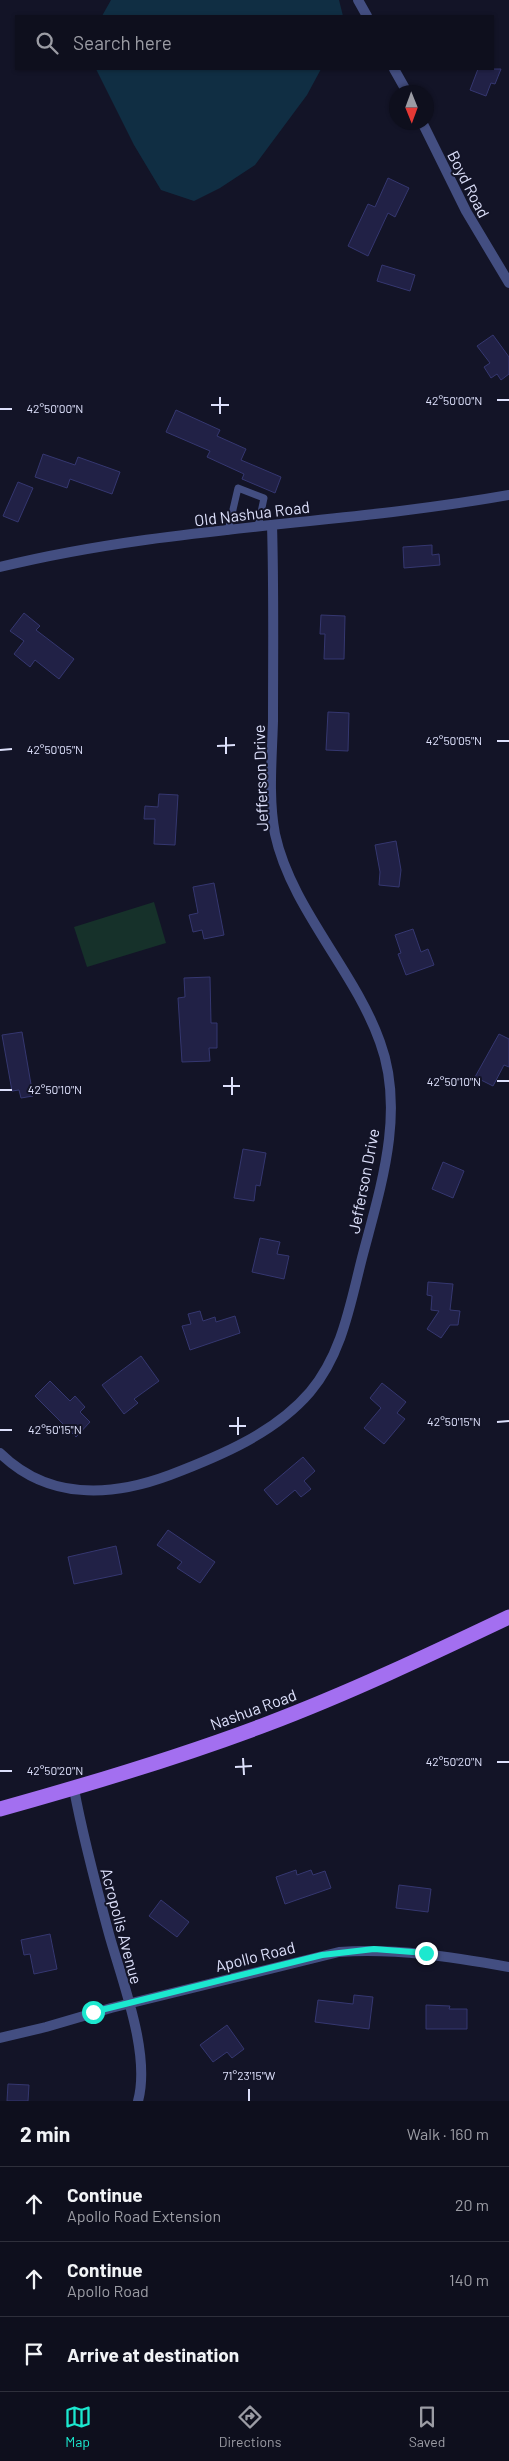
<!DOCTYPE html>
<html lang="en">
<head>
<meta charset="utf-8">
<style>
  :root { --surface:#0e0f1d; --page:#171826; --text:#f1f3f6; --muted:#9b9ca4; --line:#2e2f3b; --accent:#1ce8cf }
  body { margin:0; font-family:Barlow,sans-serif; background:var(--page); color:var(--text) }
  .compass { position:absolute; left:389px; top:85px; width:45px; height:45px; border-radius:50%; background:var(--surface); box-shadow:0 1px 4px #0004; rotate:179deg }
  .stop { position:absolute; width:15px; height:15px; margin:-11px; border:4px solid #1ce8cf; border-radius:50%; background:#fff }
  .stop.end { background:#1ce8cf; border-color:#fff; box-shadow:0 1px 5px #0008 }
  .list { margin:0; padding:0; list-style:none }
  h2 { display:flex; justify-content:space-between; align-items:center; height:65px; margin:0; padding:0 20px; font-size:21px }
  h2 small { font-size:16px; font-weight:400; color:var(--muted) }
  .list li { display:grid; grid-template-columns:32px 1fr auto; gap:15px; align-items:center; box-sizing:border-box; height:75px; padding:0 20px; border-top:1px solid var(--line) }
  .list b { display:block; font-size:19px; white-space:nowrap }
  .list p { margin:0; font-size:16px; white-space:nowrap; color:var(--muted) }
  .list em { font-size:16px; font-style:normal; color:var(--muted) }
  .icon { flex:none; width:28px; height:28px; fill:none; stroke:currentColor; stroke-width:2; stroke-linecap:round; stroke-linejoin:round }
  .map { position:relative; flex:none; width:509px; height:2101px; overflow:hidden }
  .search { position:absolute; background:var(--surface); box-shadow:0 1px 4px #0004; left:15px; right:15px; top:15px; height:55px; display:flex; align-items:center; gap:12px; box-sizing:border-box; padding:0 18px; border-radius:0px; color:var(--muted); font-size:19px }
  .sheet { height:290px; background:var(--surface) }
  nav { display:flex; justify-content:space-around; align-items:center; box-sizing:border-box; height:70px; border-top:1px solid var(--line); background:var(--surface); font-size:14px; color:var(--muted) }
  nav a { display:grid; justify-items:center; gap:2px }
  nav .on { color:var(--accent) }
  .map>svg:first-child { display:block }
  .green { fill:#16312a }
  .water { fill:#102e43 }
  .building { fill:#212146; stroke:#353770 }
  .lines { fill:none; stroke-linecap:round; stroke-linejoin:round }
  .lane { stroke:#434e81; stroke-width:7 }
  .street { stroke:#434e81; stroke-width:10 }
  .primary { stroke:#a36ff0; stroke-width:15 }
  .route { stroke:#1ce8cf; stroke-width:6 }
  .ticks { fill:none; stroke:#dde0fb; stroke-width:2 }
  .labels { text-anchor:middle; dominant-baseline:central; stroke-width:4; stroke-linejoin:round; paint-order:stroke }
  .street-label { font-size:16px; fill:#dde0fb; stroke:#131427 }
  .ticks-label { font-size:12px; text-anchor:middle; fill:#dde0fb; stroke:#131427; stroke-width:4; stroke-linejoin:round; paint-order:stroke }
</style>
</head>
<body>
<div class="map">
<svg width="509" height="2101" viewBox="0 0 509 2101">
  <rect width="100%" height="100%" fill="#131427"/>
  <path class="green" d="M154 902 166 943 87 967 74 927Z"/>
  <path class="water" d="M111 0H339L343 16H102Z
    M96 69H321L307 95 255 165 220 188 194 201 161 190 134 145Z"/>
  <path class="building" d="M478 69H501L495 84 491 83 486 96 470 90Z
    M388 178 409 188 395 217 388 213 368 256 348 246 368 204 375 207Z
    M382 265 415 275 410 291 377 281Z
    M493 335 509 357V374L501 380 497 374 491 378 484 367 490 363 477 346Z
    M176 410 220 430 217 436 246 449 241 460 281 477 275 493 242 479 244 474 207 457 210 451 166 432Z
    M43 454 75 465 78 457 120 472 112 494 70 479 67 488 35 477Z
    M18 482 33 488 18 522 3 516Z
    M432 545V555L439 554 440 565 404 568 403 547Z
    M24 613 40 626 36 630 74 659 59 679 35 660 30 667 14 654 24 641 10 631Z
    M321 615 345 616 344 659H324L325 634H320Z
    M328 712 349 713 348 751 326 750Z
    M159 794 178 795 175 845 154 844 155 819H144L145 806 158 807Z
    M396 841 401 870 399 887 379 885 380 872 375 845Z
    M214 883 224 935 204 939 202 930 193 932 189 915 198 913 193 887Z
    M413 929 421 952 428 949 434 965 406 975 398 954 401 953 395 935Z
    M210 977 211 1023H217V1048H209L210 1061 182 1062 178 998 185 997 184 978Z
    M22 1032 33 1096 21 1098 19 1090 12 1091 2 1035Z
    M499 1034 509 1039V1067L504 1065 493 1086 475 1077Z
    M243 1149 266 1153 260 1186 256 1185 254 1201 234 1198Z
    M443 1162 464 1171 453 1198 432 1189Z
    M260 1238 280 1242 277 1254 289 1256 284 1279 252 1272Z
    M428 1282 453 1284 450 1310 460 1311 458 1325H450L441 1338 427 1329 439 1311 431 1310 432 1296 427 1295Z
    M200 1311 203 1321 215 1317 216 1322 235 1316 240 1333 190 1350 182 1326 191 1324 188 1314Z
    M141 1356 159 1381 134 1399 138 1403 124 1414 102 1385Z
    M50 1381 70 1401 75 1396 85 1407 80 1412 90 1422 76 1437 35 1396Z
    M382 1383 406 1402 397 1413 405 1419 384 1444 364 1428 381 1408 370 1398Z
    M303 1457 315 1471 304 1481 311 1489 301 1497 295 1490 277 1505 264 1490Z
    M168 1530 215 1562 200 1583 177 1568 182 1562 157 1545Z
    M116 1546 122 1574 74 1584 68 1557Z
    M296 1870 297 1875 311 1870 313 1875 325 1871 331 1888 285 1904 276 1877Z
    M399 1885 431 1889 428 1912 396 1908Z
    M161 1900 189 1922 177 1937 149 1916Z
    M50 1934 57 1969 34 1974 30 1954 24 1955 21 1940Z
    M354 1995 373 1997 369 2029 315 2022 318 2000 353 2004Z
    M426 2005 450 2006 449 2009H467V2029H426Z
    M227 2025 244 2049 232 2058 227 2052 213 2062 200 2045Z
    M8 2084 29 2085 28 2101H7Z"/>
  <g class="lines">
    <path class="lane" d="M228 531 238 488 264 498 258 527"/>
    <path class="street" d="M358 0 367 16
      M394 69 407 92
      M422 122 466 211 509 283
      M0 567C167 526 340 525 509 495
      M0 1453C48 1500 111 1497 170 1475 220 1456 275 1433 310 1392 342 1354 350 1305 362 1258 380 1189 406 1112 380 1042 355 971 291 908 275 834 268 798 272 758 273 721 273 656 274 591 272 525
      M74 1789C83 1838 96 1886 109 1934 122 1981 151 2054 138 2101
      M0 2038 46 2027 111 2008 339 1952C397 1948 452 1957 509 1967"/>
    <path class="primary" d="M0 1809C90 1784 180 1757 267 1724 349 1693 429 1655 509 1617"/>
  </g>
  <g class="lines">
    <path class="route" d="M93 2012 322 1955 374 1949 426 1953"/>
  </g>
  <path class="ticks" d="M220 397V414M497 400H509M211 405H229M0 409H12M226 737V754M497 741H509M217 746 235 745M0 750 12 749M232 1077V1095M497 1081H509M223 1086H240M0 1090H12M238 1417V1435M497 1422 509 1421M229 1426H246M0 1430H12M243 1758 244 1775M497 1762H509M235 1767 252 1766M0 1771H12M249 2089V2101"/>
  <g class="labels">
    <g class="street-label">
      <text transform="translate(469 184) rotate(63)">Boyd Road</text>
      <text transform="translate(252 513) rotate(-7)">Old Nashua Road</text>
      <text transform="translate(260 778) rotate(-92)">Jefferson Drive</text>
      <text transform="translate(363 1181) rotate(-79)">Jefferson Drive</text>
      <text transform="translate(253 1709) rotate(-20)">Nashua Road</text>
      <text transform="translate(122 1926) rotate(75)">Acropolis Avenue</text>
      <text transform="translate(255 1956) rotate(-14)">Apollo Road</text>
    </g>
  </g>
  <g class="ticks-label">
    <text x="454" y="405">42°50'00"N</text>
    <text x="55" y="413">42°50'00"N</text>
    <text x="454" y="745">42°50'05"N</text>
    <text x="55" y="754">42°50'05"N</text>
    <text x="454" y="1086">42°50'10"N</text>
    <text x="55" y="1094">42°50'10"N</text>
    <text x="454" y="1426">42°50'15"N</text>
    <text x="55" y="1434">42°50'15"N</text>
    <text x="454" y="1766">42°50'20"N</text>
    <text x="55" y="1775">42°50'20"N</text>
    <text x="249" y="2080">71°23'15"W</text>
  </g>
</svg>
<svg class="compass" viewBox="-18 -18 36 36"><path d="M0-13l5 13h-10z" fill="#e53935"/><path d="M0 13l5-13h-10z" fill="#9b9ca4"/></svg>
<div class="stop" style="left:93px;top:2012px"></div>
<div class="stop end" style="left:426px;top:1953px"></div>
<div class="search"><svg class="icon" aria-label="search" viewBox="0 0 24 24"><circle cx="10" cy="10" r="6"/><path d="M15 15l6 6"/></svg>Search here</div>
</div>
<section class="sheet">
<h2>2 min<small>Walk · 160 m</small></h2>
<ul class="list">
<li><svg class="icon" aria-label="ahead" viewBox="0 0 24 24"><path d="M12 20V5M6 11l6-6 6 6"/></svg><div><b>Continue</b><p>Apollo Road Extension</p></div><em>20 m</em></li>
<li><svg class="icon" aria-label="ahead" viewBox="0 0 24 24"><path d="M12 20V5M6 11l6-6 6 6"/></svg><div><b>Continue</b><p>Apollo Road</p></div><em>140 m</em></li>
<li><svg class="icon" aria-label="arrive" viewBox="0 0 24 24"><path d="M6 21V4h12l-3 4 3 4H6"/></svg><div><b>Arrive at destination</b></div></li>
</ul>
</section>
<nav>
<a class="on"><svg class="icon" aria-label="map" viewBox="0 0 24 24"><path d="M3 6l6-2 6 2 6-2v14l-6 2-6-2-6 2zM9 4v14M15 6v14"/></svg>Map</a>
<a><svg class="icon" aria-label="directions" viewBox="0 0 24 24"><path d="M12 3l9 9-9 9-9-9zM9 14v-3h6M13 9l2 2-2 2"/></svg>Directions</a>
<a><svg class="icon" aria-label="saved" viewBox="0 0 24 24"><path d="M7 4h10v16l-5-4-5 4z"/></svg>Saved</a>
</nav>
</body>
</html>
